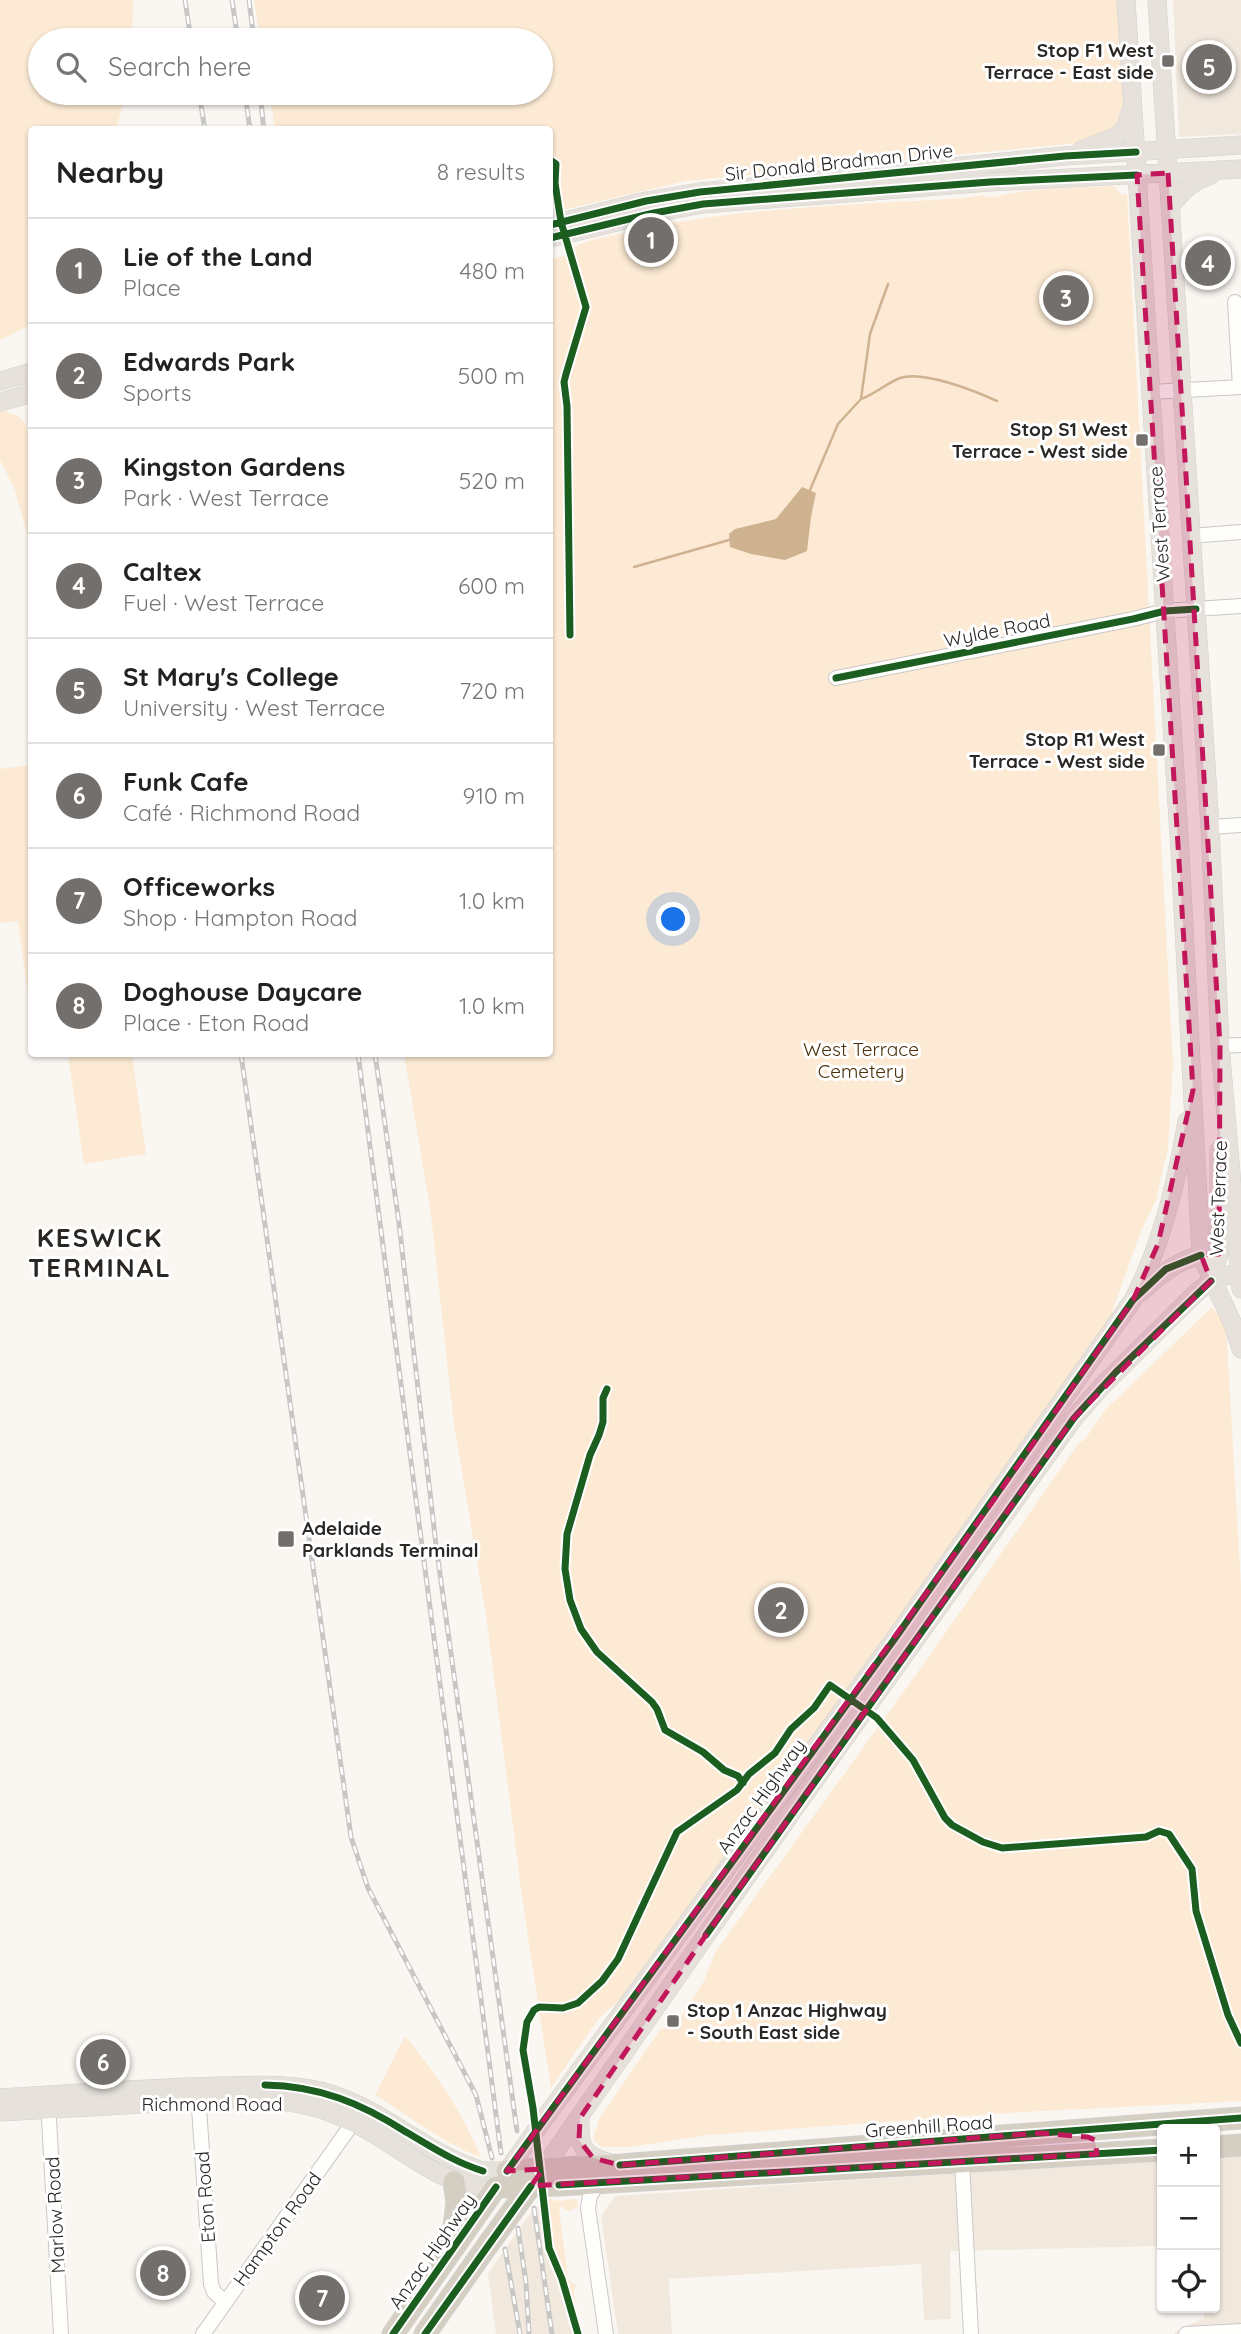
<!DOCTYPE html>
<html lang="en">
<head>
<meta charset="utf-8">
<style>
  :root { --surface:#fff; --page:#f2f2f2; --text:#222; --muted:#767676; --line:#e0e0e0; --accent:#736f6c }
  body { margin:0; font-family:Quicksand,sans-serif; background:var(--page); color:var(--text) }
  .controls { position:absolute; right:21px; bottom:21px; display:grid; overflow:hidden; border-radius:7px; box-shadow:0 2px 5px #0004 }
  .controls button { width:63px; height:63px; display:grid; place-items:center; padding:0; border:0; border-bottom:2px solid var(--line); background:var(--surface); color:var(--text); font:35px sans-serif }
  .you { position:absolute; left:674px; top:920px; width:24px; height:24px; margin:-18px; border:5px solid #fff; border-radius:50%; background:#1a73e8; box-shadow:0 0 0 10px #1a73e833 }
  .badge { display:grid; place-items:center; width:46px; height:46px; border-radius:50%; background:var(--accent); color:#fff; font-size:23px; font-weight:700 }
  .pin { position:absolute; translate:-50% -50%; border:4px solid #fff; box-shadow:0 2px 7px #0006 }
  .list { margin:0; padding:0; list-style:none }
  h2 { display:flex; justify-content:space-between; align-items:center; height:91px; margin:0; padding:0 28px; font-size:30px }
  h2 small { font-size:23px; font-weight:400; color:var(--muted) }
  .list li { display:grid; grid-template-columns:46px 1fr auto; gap:21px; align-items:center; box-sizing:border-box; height:105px; padding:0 28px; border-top:2px solid var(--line) }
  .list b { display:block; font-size:26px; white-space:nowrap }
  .list p { margin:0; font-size:23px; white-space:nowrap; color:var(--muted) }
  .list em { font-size:23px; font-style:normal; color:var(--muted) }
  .icon { flex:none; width:38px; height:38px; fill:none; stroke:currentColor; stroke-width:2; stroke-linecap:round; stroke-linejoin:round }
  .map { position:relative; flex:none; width:1241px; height:2334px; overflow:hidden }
  .search { position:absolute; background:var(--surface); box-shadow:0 2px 5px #0004; left:28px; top:28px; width:525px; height:77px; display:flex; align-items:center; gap:18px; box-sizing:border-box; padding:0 24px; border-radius:38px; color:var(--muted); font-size:26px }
  .panel { position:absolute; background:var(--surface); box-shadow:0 2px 5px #0004; left:28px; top:126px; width:525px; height:931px; border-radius:7px }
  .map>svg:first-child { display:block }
  .built { fill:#f2e9de }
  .green { fill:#fcead4 }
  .water { fill:#cfb290 }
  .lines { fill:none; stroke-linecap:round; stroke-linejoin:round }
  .stream { stroke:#cfb290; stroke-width:2.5 }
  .minor-casing { stroke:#cbc8c4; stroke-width:16 }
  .major-casing { stroke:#d3d1ce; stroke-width:19 }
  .highway-casing { stroke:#d3d1ce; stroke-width:23 }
  .minor { stroke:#fefefd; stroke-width:14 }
  .major { stroke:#e6e1db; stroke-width:18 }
  .highway { stroke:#d5cec3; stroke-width:21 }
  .rail-casing { stroke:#c9c7c6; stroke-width:5 }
  .rail { stroke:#fff; stroke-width:2.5; stroke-dasharray:8; stroke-linecap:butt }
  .major-bridge-casing { stroke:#d3d1ce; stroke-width:19; stroke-linecap:butt }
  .highway-bridge-casing { stroke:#d3d1ce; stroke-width:23; stroke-linecap:butt }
  .major-bridge { stroke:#e6e1db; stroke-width:18 }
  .highway-bridge { stroke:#d5cec3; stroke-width:21 }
  .cycleway-casing { stroke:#fff; stroke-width:11 }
  .cycleway { stroke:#1b5e20; stroke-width:7 }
  .marked { fill:#c2185b; fill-opacity:0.2; stroke:#c2185b; stroke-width:5; stroke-dasharray:14 9; stroke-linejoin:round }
  .poi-dot { fill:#736f6c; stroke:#fff; stroke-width:2.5 }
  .labels { text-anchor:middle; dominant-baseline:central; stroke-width:6; stroke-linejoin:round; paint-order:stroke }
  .poi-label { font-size:19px; font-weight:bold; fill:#2a2724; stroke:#fff; text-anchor:end }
  .street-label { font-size:19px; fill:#2a2724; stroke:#fff }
  .park-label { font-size:19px; fill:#4a2f07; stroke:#fff }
  .district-label { font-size:26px; font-weight:bold; letter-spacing:2px; fill:#2a2724; stroke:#fff }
</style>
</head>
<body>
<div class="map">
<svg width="1241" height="2334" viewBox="0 0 1241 2334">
  <rect width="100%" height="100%" fill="#faf6f1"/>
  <path class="built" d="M1173 0H1241V134L1179 137Z
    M1241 2155V2334H1175V2332L1204 2318V2308H1215V2156Z
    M1162 2160V2246L950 2251 951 2319 924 2320 921 2264 669 2279 672 2334H618L601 2216 615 2196Z
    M542 2205 547 2246 563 2291 573 2334H496L488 2273 534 2208Z"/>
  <path class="green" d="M0 0H133L132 40H40V93H126L116 129 32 130 31 325 0 340Z
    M254 0H1119L1127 112 1116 130 1087 142 686 181 550 213V130L275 129 269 93H541V40H260Z
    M1114 186 1121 195 1127 194 1173 1064 1168 1148 1156 1200 1141 1231 1107 1326 1021 1449 629 1992 599 2018 551 2088 522 1897 486 1615 454 1425 431 1215 404 1054H550V257L553 259 572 253 573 248C587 239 608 237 624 233 735 207 852 205 966 198L982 195C992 201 1002 194 1013 193 1046 187 1081 188 1114 186Z
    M2 410C10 413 21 415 25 424 37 445 31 520 31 547L14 488 0 460V411Z
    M31 765H32L31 1017 18 921 0 923V769Z
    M68 1054H132L146 1154 84 1164Z
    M1212 1307 1224 1322 1227 1343 1241 1586V2101L1023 2112 709 2135 630 2147H601L593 2139 599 2119 660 2030 676 2024 704 1981 716 1951 920 1669 1078 1444 1086 1438 1105 1410Z
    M405 2036C436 2073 462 2112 481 2157 447 2146 406 2114 375 2095Z
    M549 2198 556 2201 577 2199 578 2207 568 2211 561 2206 559 2208 568 2279 576 2285 574 2290 577 2319 552 2247 545 2204Z"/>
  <path class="water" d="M802 487 816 493 811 517 807 551 785 560 751 554 730 547 729 534 735 529 776 519Z"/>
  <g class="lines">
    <path class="stream" d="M861 399C875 394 887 383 900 378 923 370 975 391 997 401
      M810 490 838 424 861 399 870 334 888 284
      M634 567 729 540"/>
    <defs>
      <path id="minor" d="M1235 302 1240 387
        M1151 392 1241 387
        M1190 536 1241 532
        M836 678 1133 619 1165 611 1241 606
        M1210 827 1241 825
        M1220 1046 1241 1045
        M198 2093 211 2284 214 2292 225 2302
        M48 2101 61 2334
        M962 2162 971 2334
        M597 2184 590 2196 588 2208 606 2334
        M203 2334 352 2124
        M1186 2334 1241 2331"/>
      <path id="major" d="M1126 0 1180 851 1201 1255 1232 1322 1241 1349
        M1157 0 1210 827 1220 1046 1241 1289
        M1081 150 1115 137 1125 130 1130 113
        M1171 206C1183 190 1191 182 1211 175
        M550 225 646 201 700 192 1065 156 1241 145
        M550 238 654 213 703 204 990 182 1241 169
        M0 381 32 372
        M0 402 32 393
        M1211 1281 1219 1254V1150
        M1140 1293C1162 1273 1182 1256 1212 1254
        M0 2098C75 2094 150 2087 224 2086 260 2085 296 2083 331 2094 385 2111 428 2155 483 2171
        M0 2112C53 2109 106 2106 160 2103 212 2100 272 2093 324 2110 346 2118 371 2131 390 2144 425 2166 452 2188 496 2187
        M580 2118C579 2149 582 2155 613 2164
        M539 2126 896 1637 1133 1300C1162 1244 1176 1184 1187 1121
        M543 2169 792 1812 1074 1418 1103 1385 1196 1293 1211 1281 1241 1271"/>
      <path id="highway" d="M1215 2147 1241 2145
        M543 2169 620 2165 1241 2118
        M559 2185 1162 2150
        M452 2244 457 2202 454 2182
        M393 2334 496 2187
        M425 2334 487 2246"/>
    </defs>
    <use href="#minor" class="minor-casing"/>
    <use href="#major" class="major-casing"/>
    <use href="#highway" class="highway-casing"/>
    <use href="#minor" class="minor"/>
    <use href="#major" class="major"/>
    <use href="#highway" class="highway"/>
    <defs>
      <path id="rail" d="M185 0 191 40
        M232 0 238 40
        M249 0 254 40
        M199 93 205 130
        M245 93 250 130
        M260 93 264 130
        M241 1054 351 1837 368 1888 476 2095 492 2158
        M358 1054 501 2153
        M375 1054 399 1223 436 1545 517 2131
        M534 2208 552 2334
        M518 2228 526 2283 529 2334
        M505 2249 520 2334"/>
    </defs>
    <use href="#rail" class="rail-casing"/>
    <use href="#rail" class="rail"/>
    <defs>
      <path id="major-bridge" d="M483 2171H507
        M502 2178 539 2126"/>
      <path id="highway-bridge" d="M507 2171 543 2169
        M496 2187 559 2185
        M487 2246 543 2169"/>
    </defs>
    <use href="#major-bridge" class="major-bridge-casing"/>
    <use href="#highway-bridge" class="highway-bridge-casing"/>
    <use href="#major-bridge" class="major-bridge"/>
    <use href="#highway-bridge" class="highway-bridge"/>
    <defs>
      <path id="cycleway" d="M550 160 556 164 555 183 561 222 586 307 566 374 564 382 567 406 570 635
        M550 225 646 201 700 192 1065 156 1136 152
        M550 238 654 213 703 204 990 182 1137 175
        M836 678 1133 619 1165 611 1196 609
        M607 1389 603 1398V1422L599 1435 590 1455 567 1534 565 1569 570 1600 581 1629 597 1652 652 1702 657 1709 665 1730 703 1752 724 1770 738 1776 743 1783
        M706 1935 1074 1418 1116 1372 1211 1281
        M265 2085C319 2086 361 2103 406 2132 432 2147 454 2162 483 2171
        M620 2165 1241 2118
        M507 2171 896 1637 1133 1300 1166 1269 1201 1255
        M559 2185 1162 2150
        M393 2334 496 2187
        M425 2334 531 2186
        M578 2334 562 2279 549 2248 533 2108 523 2050 527 2022 534 2010 539 2007 563 2008 578 2003 602 1981 618 1959 677 1832 737 1790 749 1774 775 1753 791 1729 814 1708 830 1685 877 1718 913 1760 945 1818 952 1825 983 1842 1002 1848 1146 1837 1159 1831 1169 1834 1192 1869 1196 1911 1228 2015 1241 2043"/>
    </defs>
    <use href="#cycleway" class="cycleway-casing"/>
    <use href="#cycleway" class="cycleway"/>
  </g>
  <path class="marked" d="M1168 173 1220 1046 1219 1254 1201 1255 1211 1281 1074 1418 706 1935 580 2118 579 2140 593 2158 620 2165 1040 2133 1088 2137 1095 2140 1097 2154 531 2186 543 2169 507 2171 993 1501 1133 1300 1158 1244 1193 1090 1137 175Z"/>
  <g class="poi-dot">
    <rect x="1161" y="54" width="14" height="14" rx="3.5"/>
    <rect x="1135" y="433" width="14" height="14" rx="3.5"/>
    <rect x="1152" y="743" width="14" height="14" rx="3.5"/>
    <rect x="277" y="1530" width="18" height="18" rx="3.5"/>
    <rect x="666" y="2014" width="14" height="14" rx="3.5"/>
  </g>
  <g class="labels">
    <g class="poi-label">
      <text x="1154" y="50">Stop F1 West<tspan x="1154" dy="22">Terrace - East side</tspan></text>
      <text x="1128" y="429">Stop S1 West<tspan x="1128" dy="22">Terrace - West side</tspan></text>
      <text x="1145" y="739">Stop R1 West<tspan x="1145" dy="22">Terrace - West side</tspan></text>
      <text x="302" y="1528" text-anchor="start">Adelaide<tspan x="302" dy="22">Parklands Terminal</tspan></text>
      <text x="687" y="2010" text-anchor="start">Stop 1 Anzac Highway<tspan x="687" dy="22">- South East side</tspan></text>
    </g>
    <g class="street-label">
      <text transform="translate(839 162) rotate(-6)">Sir Donald Bradman Drive</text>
      <text transform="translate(1159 524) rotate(-94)">West Terrace</text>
      <text transform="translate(997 630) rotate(-11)">Wylde Road</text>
      <text transform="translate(1218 1198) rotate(-88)">West Terrace</text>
      <text transform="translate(761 1796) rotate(-54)">Anzac Highway</text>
      <text x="212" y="2104">Richmond Road</text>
      <text transform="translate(929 2126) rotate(-4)">Greenhill Road</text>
      <text transform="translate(205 2197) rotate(-94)">Eton Road</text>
      <text transform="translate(55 2215) rotate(-93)">Marlow Road</text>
      <text transform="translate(277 2229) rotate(-54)">Hampton Road</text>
      <text transform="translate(432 2251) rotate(-55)">Anzac Highway</text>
    </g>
    <g class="park-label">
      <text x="861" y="1049">West Terrace<tspan x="861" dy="22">Cemetery</tspan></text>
    </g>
    <g class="district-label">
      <text x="100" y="1237">KESWICK<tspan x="100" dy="30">TERMINAL</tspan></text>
    </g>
  </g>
</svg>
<div class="controls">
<button>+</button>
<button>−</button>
<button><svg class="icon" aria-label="locate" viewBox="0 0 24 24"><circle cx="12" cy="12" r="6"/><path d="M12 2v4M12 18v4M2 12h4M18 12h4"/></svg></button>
</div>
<div class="you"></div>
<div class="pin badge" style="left:651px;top:240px">1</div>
<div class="pin badge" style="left:781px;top:1610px">2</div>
<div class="pin badge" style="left:1066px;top:298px">3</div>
<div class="pin badge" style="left:1208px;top:263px">4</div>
<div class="pin badge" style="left:1209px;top:67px">5</div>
<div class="pin badge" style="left:103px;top:2062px">6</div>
<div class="pin badge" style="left:322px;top:2298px">7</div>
<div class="pin badge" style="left:163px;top:2273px">8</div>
<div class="search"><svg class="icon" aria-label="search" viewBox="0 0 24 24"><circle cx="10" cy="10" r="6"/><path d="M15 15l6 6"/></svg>Search here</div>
<section class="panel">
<h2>Nearby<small>8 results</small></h2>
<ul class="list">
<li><span class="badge">1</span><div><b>Lie of the Land</b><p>Place</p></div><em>480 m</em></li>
<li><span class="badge">2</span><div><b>Edwards Park</b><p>Sports</p></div><em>500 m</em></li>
<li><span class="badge">3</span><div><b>Kingston Gardens</b><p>Park · West Terrace</p></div><em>520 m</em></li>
<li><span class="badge">4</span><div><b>Caltex</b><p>Fuel · West Terrace</p></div><em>600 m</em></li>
<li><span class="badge">5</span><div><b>St Mary's College</b><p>University · West Terrace</p></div><em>720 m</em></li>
<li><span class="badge">6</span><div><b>Funk Cafe</b><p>Café · Richmond Road</p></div><em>910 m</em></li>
<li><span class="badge">7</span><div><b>Officeworks</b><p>Shop · Hampton Road</p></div><em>1.0 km</em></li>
<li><span class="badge">8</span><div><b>Doghouse Daycare</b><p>Place · Eton Road</p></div><em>1.0 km</em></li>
</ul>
</section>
</div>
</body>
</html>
